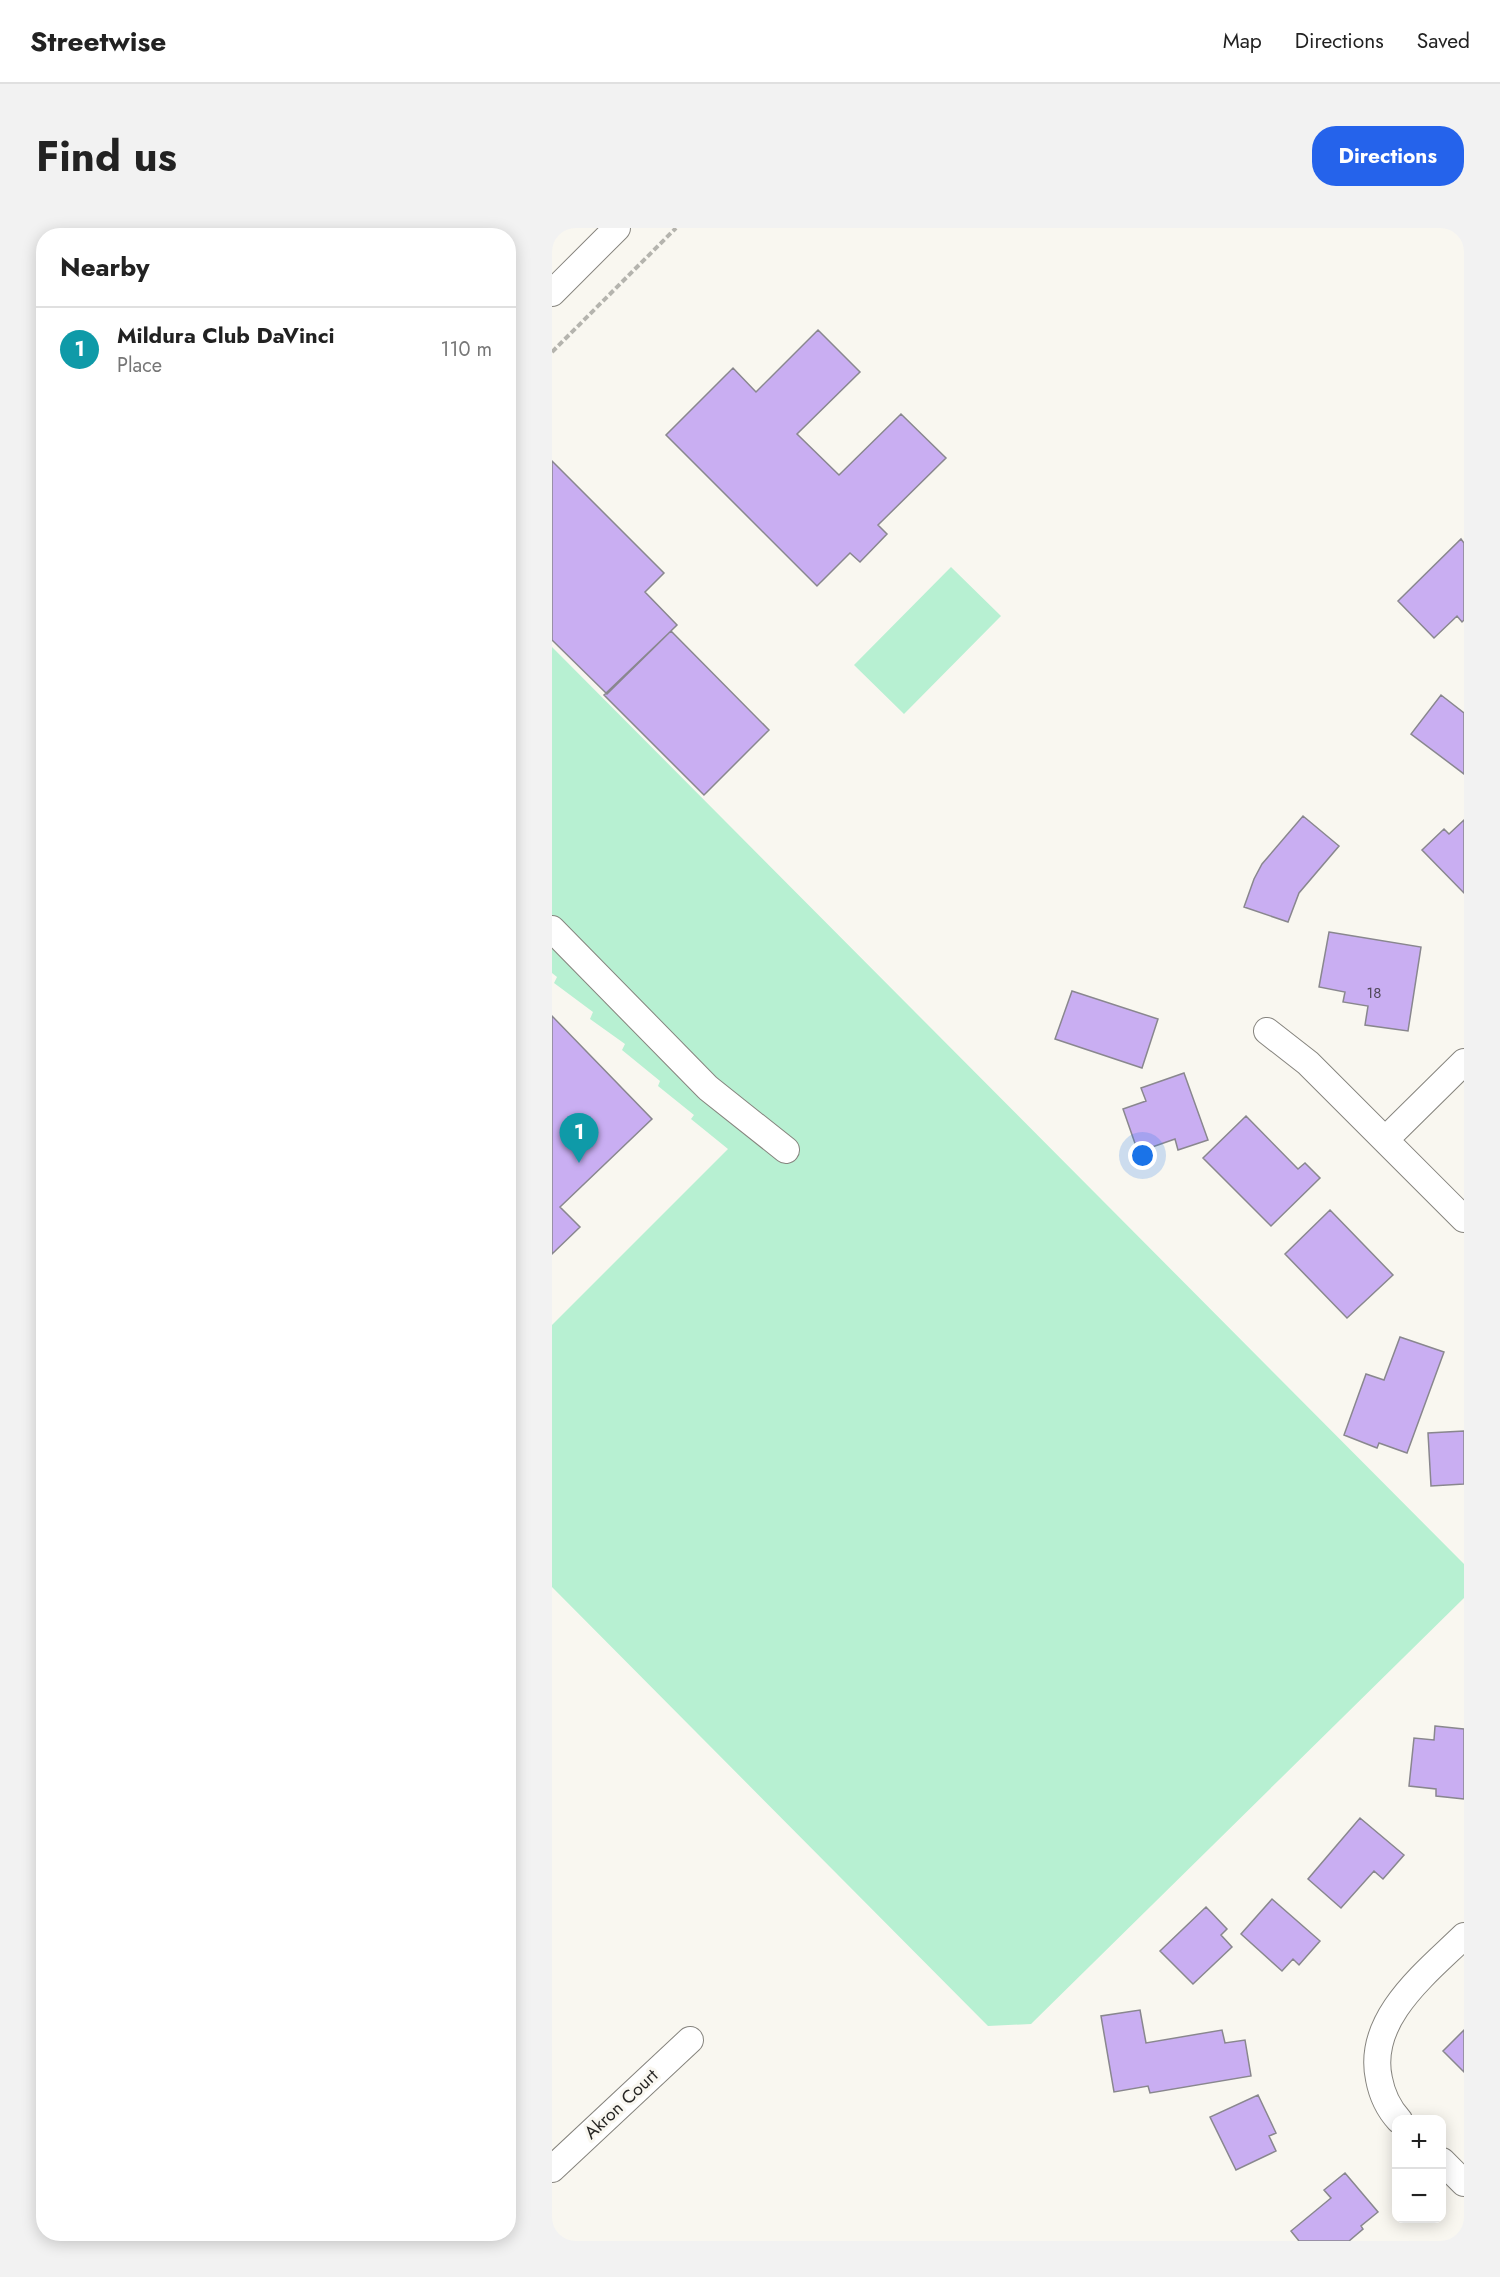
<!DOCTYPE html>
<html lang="en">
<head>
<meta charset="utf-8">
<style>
  :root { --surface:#fff; --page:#f2f2f2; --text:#222; --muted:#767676; --line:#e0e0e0; --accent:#2563eb }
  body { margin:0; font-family:Jost,sans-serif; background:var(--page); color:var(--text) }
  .controls { position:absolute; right:18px; bottom:18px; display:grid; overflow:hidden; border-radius:12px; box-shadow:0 3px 15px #0003 }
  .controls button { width:54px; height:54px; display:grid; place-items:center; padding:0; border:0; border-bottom:2px solid var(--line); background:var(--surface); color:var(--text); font:30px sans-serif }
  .you { position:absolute; left:591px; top:928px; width:21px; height:21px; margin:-15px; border:4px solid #fff; border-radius:50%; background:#1a73e8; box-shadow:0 0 0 9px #1a73e833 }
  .badge { display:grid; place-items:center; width:39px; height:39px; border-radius:50%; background:var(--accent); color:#fff; font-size:20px; font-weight:700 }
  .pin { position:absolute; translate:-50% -50px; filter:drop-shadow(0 2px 3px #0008) }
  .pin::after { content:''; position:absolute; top:32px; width:21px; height:18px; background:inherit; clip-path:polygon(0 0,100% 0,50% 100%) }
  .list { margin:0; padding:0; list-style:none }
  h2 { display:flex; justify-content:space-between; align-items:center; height:78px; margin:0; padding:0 24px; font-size:26px }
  h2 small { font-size:20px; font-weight:400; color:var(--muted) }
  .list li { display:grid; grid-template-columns:39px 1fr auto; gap:18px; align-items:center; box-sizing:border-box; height:84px; padding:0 24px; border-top:2px solid var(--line) }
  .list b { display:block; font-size:22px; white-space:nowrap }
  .list p { margin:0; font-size:20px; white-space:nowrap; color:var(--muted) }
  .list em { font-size:20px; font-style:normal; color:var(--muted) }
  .map { position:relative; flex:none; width:912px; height:2013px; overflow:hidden; border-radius:24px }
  header { display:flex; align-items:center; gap:36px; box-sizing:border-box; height:84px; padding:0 30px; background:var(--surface); border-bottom:2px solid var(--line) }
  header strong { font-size:28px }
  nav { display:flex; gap:33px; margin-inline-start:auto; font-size:21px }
  .intro { display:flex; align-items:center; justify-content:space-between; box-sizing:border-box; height:144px; padding:0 36px }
  h1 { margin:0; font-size:42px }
  .button { padding:15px 27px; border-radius:24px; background:var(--accent); color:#fff; font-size:21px; font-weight:700 }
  main { display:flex; gap:36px; padding:0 36px }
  aside { flex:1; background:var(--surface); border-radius:24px; box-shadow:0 3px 15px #0003 }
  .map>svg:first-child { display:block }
  .green { fill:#b7f0d2 }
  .building { fill:#c9aef2; stroke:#89878e; stroke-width:1.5 }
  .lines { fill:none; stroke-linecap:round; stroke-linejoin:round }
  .minor-casing { stroke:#86847e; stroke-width:28 }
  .path { stroke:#b5b4ae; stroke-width:4; stroke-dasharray:6 3; stroke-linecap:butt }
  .minor { stroke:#fff; stroke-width:26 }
  .labels { text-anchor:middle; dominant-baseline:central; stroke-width:6; stroke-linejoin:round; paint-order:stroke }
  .number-label { font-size:15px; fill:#504858 }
  .street-label { font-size:18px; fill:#272624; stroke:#f9f7f0 }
</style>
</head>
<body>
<header>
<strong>Streetwise</strong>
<nav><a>Map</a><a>Directions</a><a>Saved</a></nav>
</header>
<div class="intro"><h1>Find us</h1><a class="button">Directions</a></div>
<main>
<aside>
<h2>Nearby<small></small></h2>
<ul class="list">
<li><span class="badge" style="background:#0f9aa8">1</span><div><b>Mildura Club DaVinci</b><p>Place</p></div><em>110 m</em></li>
</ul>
</aside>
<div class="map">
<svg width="912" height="2013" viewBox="0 0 912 2013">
  <rect width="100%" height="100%" fill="#f9f7f0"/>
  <path class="green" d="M399 339 449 388 352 486 302 437Z
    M0 419 912 1336V1370L479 1796 436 1798 0 1359V1097L176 921 139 891 142 887 106 858 108 853 70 822 73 816 38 791 41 784 2 755 5 749 0 745Z"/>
  <path class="building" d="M266 102 308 144 245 206 287 247 349 186 394 230 326 297 335 306 308 334 298 325 265 358 114 207 181 140 204 164Z
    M0 233 112 345 93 364 125 397 55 466 0 412Z
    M909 311 912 315V392L910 394 905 388 882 410 846 373Z
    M119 403 217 502 152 567 52 467Z
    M889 467 912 485V546L859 506Z
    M751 588 787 618 747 665 736 694 692 679 702 651 710 636Z
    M912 592V665L870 622 892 601 897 606Z
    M777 704 869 719 856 803 813 797 816 778 791 774 793 764 767 759Z
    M520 763 606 791 590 840 503 811Z
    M0 788 100 891 8 979 28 999 0 1026Z
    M632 845 656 912 626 922 623 911 586 924 571 881 594 873 589 860Z
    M694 888 746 941 753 935 768 950 719 998 651 930Z
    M778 982 841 1047 795 1090 733 1026Z
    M848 1109 892 1124 855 1225 827 1215 825 1220 792 1207 814 1146 832 1152Z
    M912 1203V1256L879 1258 876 1205Z
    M883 1498 912 1501V1571L884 1568V1561L857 1558 862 1510 882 1512Z
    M808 1590 852 1627 831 1651 822 1643 789 1680 756 1651Z
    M720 1671 768 1713 747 1737 741 1731 730 1743 689 1706Z
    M654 1679 675 1701 669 1707 680 1719 641 1756 608 1723Z
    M588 1782 594 1815 670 1802 673 1815 693 1812 699 1848 598 1865 596 1858 562 1864 549 1788Z
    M912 1802V1844L891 1823Z
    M706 1867 724 1905 717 1908 724 1923 684 1942 658 1889Z
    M793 1945 826 1984 809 1998 811 2001 797 2013H747L739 2003 779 1970 772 1962Z"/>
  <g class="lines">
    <defs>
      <path id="minor" d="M0 65 65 0
        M0 701 156 860 234 922
        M715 803 756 835 912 991
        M833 912 912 834
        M847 1892C836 1880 830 1867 827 1851 814 1791 874 1745 912 1708
        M890 1933 912 1955
        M0 1941 138 1812"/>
    </defs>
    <use href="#minor" class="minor-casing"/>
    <path class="path" d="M0 124 124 0"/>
    <use href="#minor" class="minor"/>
  </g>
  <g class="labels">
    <g class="number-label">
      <text x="822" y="765">18</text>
    </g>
    <g class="street-label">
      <text transform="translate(69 1876) rotate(-43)">Akron Court</text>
    </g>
  </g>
</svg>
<div class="controls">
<button>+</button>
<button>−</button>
</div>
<div class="you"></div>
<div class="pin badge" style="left:27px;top:935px;background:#0f9aa8">1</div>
</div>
</main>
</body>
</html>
